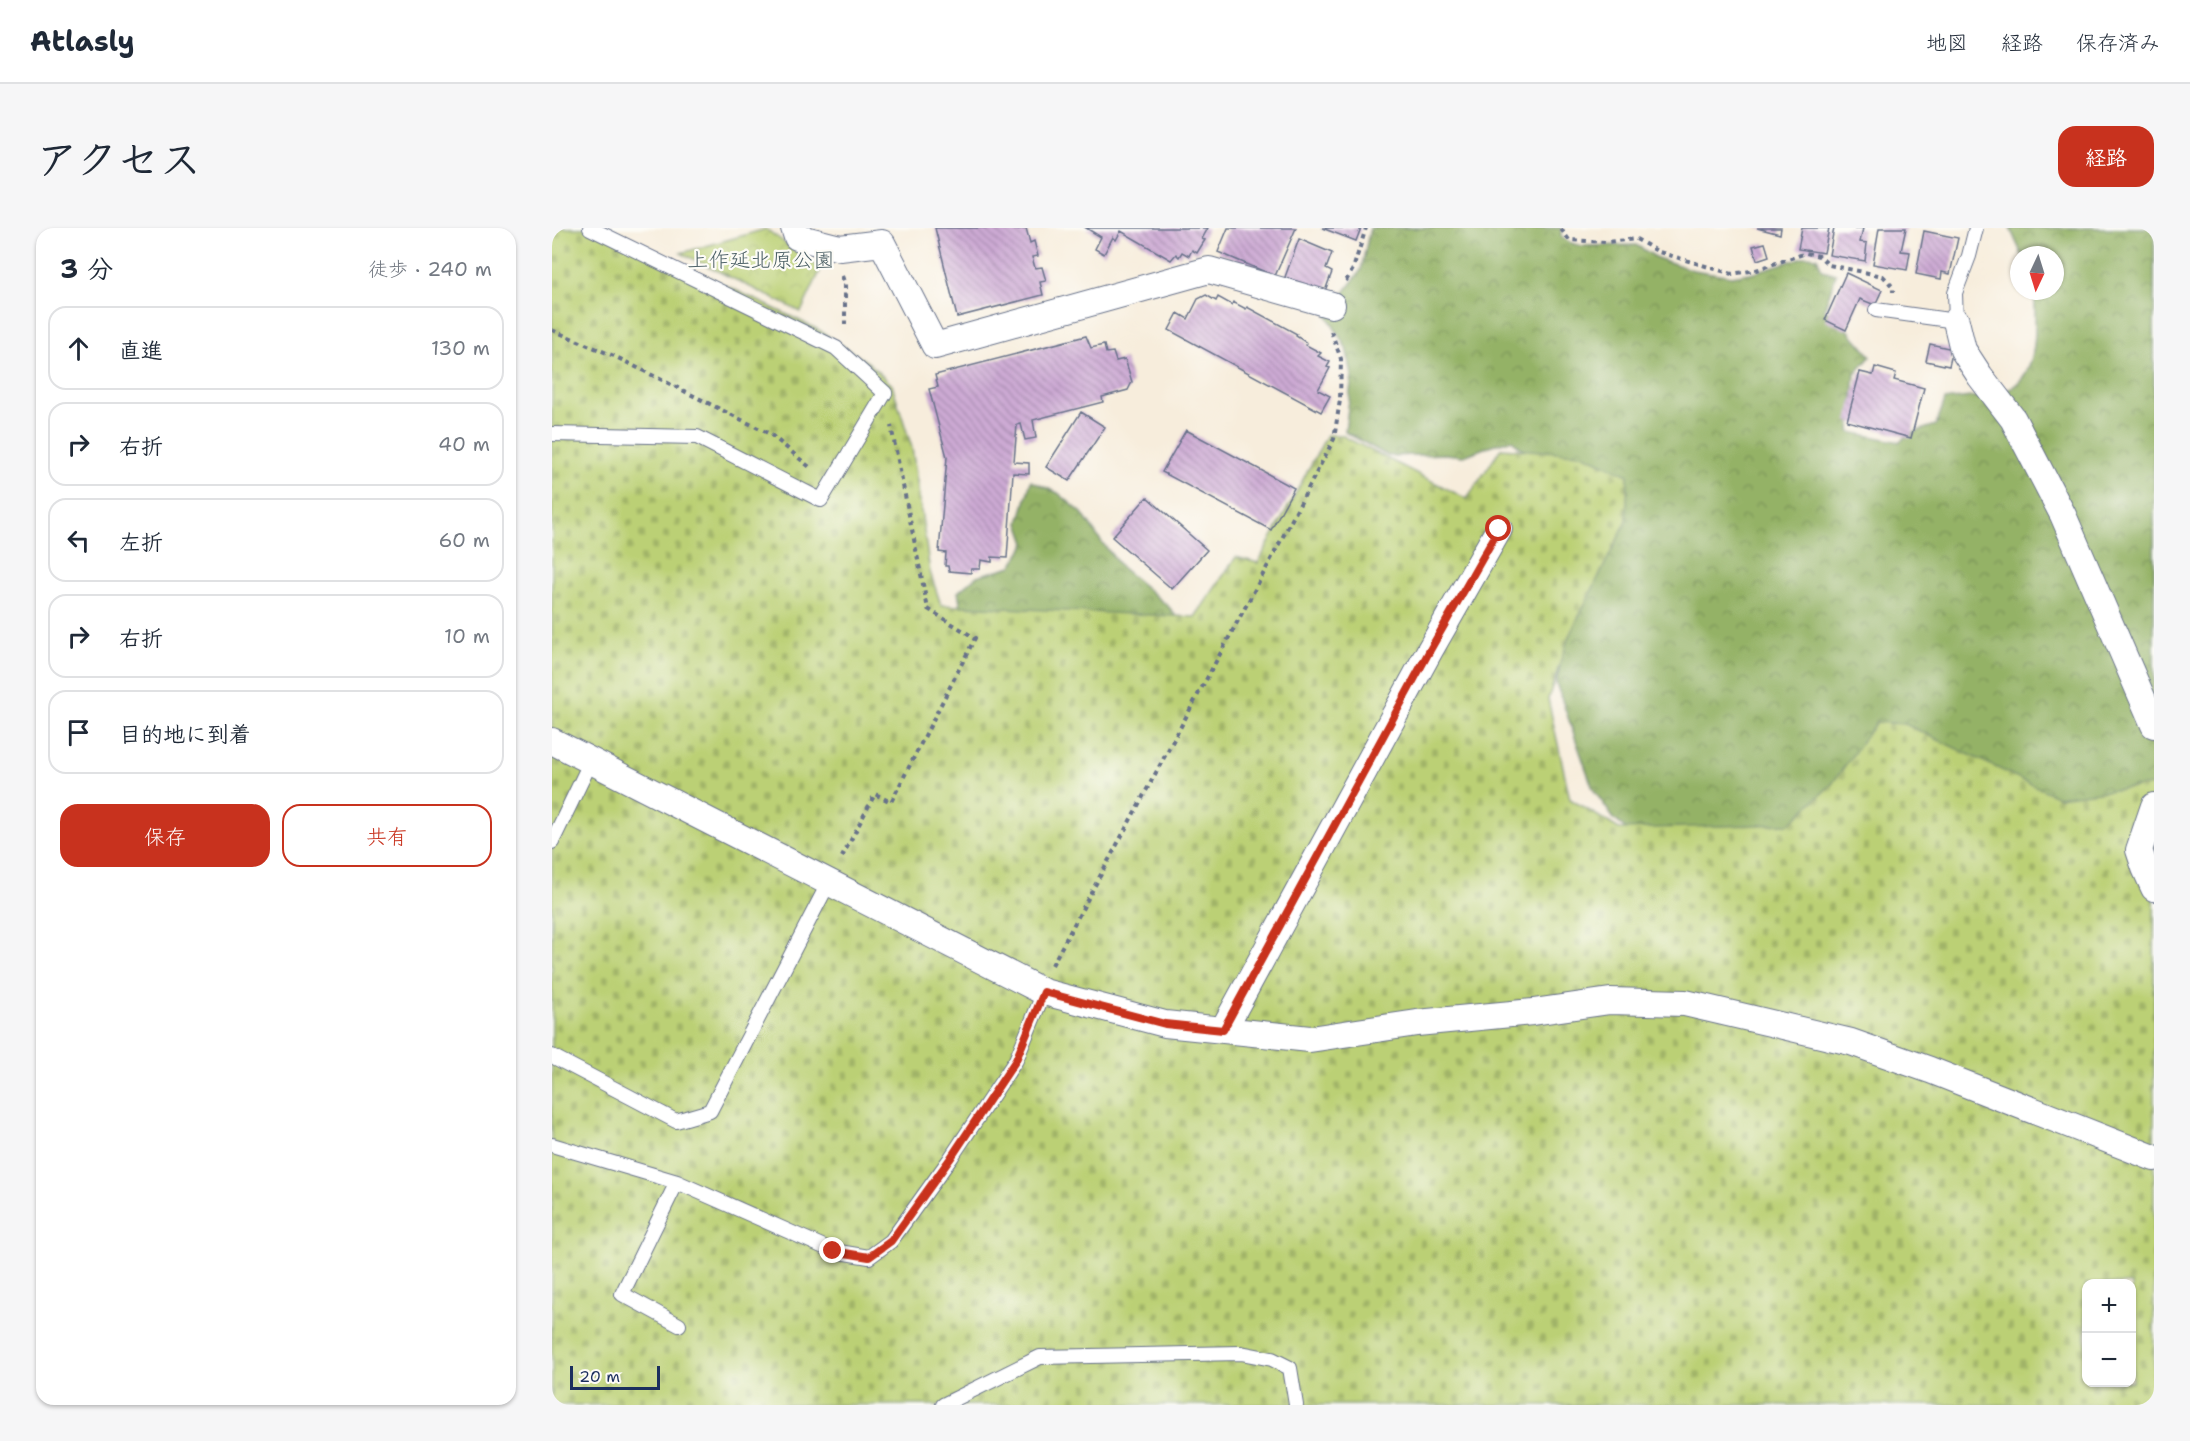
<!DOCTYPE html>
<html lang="ja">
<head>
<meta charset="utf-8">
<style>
  :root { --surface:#fff; --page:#f6f6f7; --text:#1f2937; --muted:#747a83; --line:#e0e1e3; --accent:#c8321e }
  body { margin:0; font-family:"Shantell Sans","Klee One",sans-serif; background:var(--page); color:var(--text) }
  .controls { position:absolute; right:18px; bottom:18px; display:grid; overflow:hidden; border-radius:12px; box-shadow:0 2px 4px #0004 }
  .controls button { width:54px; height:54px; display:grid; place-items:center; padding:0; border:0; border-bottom:2px solid var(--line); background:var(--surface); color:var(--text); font:30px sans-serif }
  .compass { position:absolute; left:1458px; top:18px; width:54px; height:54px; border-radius:50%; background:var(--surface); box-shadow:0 2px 4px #0004; rotate:184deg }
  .scale { position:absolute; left:18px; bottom:15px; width:90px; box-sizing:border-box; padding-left:6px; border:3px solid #1b2f5e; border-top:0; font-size:16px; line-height:21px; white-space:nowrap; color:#1b2f5e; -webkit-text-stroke:4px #fdfcf7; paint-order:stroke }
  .stop { position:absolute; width:18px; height:18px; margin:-14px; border:4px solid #c8321e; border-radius:50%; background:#fff }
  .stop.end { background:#c8321e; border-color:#fff; box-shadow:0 2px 6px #0008 }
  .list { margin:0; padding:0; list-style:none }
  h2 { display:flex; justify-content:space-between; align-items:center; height:78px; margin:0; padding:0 24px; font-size:26px }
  h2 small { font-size:20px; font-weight:400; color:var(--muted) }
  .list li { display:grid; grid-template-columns:39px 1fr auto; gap:18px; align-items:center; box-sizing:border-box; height:84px; margin:0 12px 12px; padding:0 12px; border:2px solid var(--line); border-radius:18px }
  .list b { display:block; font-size:22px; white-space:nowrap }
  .list em { font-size:20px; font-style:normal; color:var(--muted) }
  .actions { display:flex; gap:12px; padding:18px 24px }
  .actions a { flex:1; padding:14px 0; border:2px solid var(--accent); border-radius:18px; text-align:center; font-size:21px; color:var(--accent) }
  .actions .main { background:var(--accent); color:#fff }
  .icon { flex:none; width:33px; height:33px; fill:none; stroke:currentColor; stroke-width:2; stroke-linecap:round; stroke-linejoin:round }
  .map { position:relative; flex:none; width:1602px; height:1177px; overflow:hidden; border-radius:18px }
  header { display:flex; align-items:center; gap:36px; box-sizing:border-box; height:84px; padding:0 30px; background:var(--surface); border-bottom:2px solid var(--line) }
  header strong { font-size:28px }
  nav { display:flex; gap:33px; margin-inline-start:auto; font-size:21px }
  .intro { display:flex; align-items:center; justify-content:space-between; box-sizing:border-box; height:144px; padding:0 36px }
  h1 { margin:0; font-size:42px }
  .button { padding:15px 27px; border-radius:18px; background:var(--accent); color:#fff; font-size:21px; font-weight:700 }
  main { display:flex; gap:36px; padding:0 36px }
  aside { flex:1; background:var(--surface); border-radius:18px; box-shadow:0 2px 4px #0004 }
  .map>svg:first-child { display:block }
  .forest { fill:url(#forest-crowns); stroke:#587062; stroke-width:1.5 }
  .cemetery { fill:url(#cemetery-stones); stroke:#6b8069; stroke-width:1.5; fill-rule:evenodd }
  .park { fill:url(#park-crowns); stroke:#6b8069; stroke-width:1.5 }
  .building { fill:url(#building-back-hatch) }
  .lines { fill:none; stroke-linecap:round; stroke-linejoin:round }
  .service-casing { stroke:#68728a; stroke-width:16 }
  .minor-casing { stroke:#68728a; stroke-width:28 }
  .path { stroke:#68728a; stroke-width:4; stroke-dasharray:4.5 4.5; stroke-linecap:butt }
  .service { stroke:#fff; stroke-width:14 }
  .minor { stroke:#fff; stroke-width:26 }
  .route { stroke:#c8321e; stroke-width:8 }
  .labels { text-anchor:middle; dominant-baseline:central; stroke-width:4.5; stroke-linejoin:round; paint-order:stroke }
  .park-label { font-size:21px; fill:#4b5f65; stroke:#fdfcf7 }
</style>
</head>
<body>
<header>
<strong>Atlasly</strong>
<nav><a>地図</a><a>経路</a><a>保存済み</a></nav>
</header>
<div class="intro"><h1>アクセス</h1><a class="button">経路</a></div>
<main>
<aside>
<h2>3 分<small>徒歩 · 240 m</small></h2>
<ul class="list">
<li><svg class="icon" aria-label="ahead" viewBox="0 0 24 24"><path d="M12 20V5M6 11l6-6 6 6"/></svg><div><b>直進</b></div><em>130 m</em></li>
<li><svg class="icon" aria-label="right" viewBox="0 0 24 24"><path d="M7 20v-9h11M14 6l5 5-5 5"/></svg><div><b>右折</b></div><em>40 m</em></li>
<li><svg class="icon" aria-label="left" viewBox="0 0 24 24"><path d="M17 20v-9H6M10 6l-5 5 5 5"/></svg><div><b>左折</b></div><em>60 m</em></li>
<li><svg class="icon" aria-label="right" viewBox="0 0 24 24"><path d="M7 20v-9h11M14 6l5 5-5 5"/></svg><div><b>右折</b></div><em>10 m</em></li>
<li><svg class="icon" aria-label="arrive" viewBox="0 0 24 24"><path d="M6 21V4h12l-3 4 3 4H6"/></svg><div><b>目的地に到着</b></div></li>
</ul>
<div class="actions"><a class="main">保存</a><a>共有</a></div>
</aside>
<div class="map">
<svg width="1602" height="1177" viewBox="0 0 1602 1177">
  <defs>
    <pattern id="forest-crowns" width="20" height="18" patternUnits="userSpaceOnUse" patternTransform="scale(1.5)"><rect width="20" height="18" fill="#94b266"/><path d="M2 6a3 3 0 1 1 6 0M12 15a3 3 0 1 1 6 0" fill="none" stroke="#789157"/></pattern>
    <pattern id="cemetery-stones" width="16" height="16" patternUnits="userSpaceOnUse" patternTransform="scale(1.5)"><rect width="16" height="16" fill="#bbd074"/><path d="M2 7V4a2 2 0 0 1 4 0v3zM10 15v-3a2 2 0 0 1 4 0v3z" fill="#a0b367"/></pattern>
    <pattern id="park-crowns" width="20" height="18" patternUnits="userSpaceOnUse" patternTransform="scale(1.5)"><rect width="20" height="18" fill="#bbd074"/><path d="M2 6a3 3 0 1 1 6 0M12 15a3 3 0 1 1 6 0" fill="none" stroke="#a0b367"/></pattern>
    <pattern id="building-back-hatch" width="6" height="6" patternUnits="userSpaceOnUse" patternTransform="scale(1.5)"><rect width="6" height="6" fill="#cdaad4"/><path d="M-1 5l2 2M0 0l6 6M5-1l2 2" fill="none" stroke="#a68baf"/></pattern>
  </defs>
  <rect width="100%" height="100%" fill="#fdfcf7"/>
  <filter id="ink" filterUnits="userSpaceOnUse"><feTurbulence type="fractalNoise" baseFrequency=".0167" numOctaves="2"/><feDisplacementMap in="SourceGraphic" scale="12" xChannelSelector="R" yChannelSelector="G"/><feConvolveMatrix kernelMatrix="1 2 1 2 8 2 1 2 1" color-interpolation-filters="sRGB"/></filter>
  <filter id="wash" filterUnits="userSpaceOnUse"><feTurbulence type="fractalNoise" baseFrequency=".008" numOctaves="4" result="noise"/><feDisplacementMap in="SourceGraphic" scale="24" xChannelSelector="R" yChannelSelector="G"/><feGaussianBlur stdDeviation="1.35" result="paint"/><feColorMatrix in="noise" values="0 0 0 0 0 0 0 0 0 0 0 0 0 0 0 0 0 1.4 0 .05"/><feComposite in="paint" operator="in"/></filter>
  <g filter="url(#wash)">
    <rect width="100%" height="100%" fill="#f7eddc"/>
    <path class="forest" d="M818 0H1009V8L1019 15 1030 18 1084 17 1105 30 1141 42 1180 48 1203 44 1255 28 1265 29 1270 42 1284 46 1272 82 1285 89 1319 128 1303 146 1298 204 1348 214 1356 206 1384 197 1393 172C1409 169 1435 169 1448 165 1491 152 1482 98 1483 63H1503V27H1470L1458 0H1602V789L1274 595 1079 605 1062 591 1041 561 1004 455 1011 423 976 226 960 212 940 217 912 228 893 226 836 228 793 204 800 147 794 120 775 87 809 42Z
      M479 253 506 265 530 285 546 309 569 339 617 379 635 403 410 384 406 364 425 348 460 338 474 315 467 295Z"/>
    <path class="cemetery" d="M0 0H54L267 102 317 135 340 157 360 220 378 344 389 377 643 389 684 329 706 335 775 207H789L915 271 949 220 1030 226 1076 247 1074 294 1017 408 996 471 1018 571 1067 601 1237 596 1280 556 1324 494 1353 496 1506 569 1602 557V1177H0ZM1534 1056H1580V1154H1534Z"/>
    <path class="park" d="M214 1 269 41 249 84 129 25Z"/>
    <g id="blocks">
      <path class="building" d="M383 0H462L463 2 474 0 478 15 482 13 486 28 480 29 483 40 490 39 494 53 488 54 491 67 405 89Z
        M534 0H656L650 11 653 12 645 25 640 22 637 28 630 24 627 29 624 26 619 32 569 3 564 12 561 9 552 26 543 21 549 9Z
        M676 0H744L723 48 666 24Z
        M770 0H809L804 13Z
        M1205 0H1229L1228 6Z
        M1250 0H1277L1272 25 1246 21Z
        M1282 0H1311L1308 14 1315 15 1313 33 1277 27Z
        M1327 0H1354L1349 23 1358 24 1355 42 1321 36Z
        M1372 3 1406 10 1398 46 1390 44 1389 51 1364 46Z
        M747 11 780 25 774 41 780 44 773 63 733 49Z
        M1213 15 1217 28 1205 32 1201 18Z
        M1294 45 1330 62 1323 77 1308 71 1294 102 1273 92Z
        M654 67 664 73 666 69 680 77 681 74 694 81 695 79 745 106 744 108 755 115 754 117 769 125 766 128 778 134 775 139 778 140 766 162 778 168 769 184 617 102 626 85 636 91 646 71Z
        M534 108 539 120 552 117 554 125 561 124 564 133 573 131 580 154 576 162 550 169 551 174 481 192 484 210 473 212 469 196 465 197 462 234 477 235V246L461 245 455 330 440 329V334L429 332 428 341H419V345L397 343 396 338H393L394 325 387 324 395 229 377 161 386 159 383 147Z
        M1378 116 1401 121 1397 138 1374 133Z
        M1323 139 1344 145 1342 152 1372 160 1359 210 1295 193 1308 144 1321 147Z
        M529 184 553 199 517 253 494 239Z
        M634 202 742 260 719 302 610 244Z
        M595 269 655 322 620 361 560 309Z"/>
    </g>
  </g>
  <g filter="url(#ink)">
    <use href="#blocks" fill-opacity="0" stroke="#68728a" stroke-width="1.5"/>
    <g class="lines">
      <defs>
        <path id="service" d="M1324 82 1404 93 1403 65 1417 28 1424 0
          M0 206 145 209 269 272 333 165 284 120 38 0
          M0 614 39 533
          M0 828 124 893 158 883 277 654
          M0 917 125 954 281 1023 317 1029 339 1013 398 931 464 832 492 764
          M125 954 70 1066 127 1097
          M391 1177 488 1129 689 1125 720 1131 738 1140 744 1177"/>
        <path id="minor" d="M242 0 245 9 288 20 330 15 383 118 657 42 780 77
          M1404 93 1411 122 1428 148 1461 191 1511 287 1602 497
          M0 513 492 764 613 796 758 811 865 795 981 784 1058 773 1133 775 1299 814 1378 842 1602 930
          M1602 578 1587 622 1593 640 1602 660
          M671 802 878 422 947 301"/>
      </defs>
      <use href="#service" class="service-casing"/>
      <use href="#minor" class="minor-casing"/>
      <path class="path" d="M1009 1 1017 12 1055 14 1084 11 1107 24 1180 46 1204 42 1254 25 1267 28 1277 37 1331 48 1341 59V64
        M290 48 293 56V100
        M794 53 801 41 814 0
        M0 102 62 128 218 206 260 241
        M290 629 323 566 339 574 423 410 376 381 339 198
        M500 737 715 339 782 211 788 172 789 131 779 103"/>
      <use href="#service" class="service"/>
      <use href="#minor" class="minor"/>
    </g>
  </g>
  <g class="lines" filter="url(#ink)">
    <path class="route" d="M281 1023 317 1029 339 1013 398 931 464 832 492 764 613 796 671 802 878 422 947 301"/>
  </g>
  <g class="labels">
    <g class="park-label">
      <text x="209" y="32">上作延北原公園</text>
    </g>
  </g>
</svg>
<div class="controls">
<button>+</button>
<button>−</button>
</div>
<svg class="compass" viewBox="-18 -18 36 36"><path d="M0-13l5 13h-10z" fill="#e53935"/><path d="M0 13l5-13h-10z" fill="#747a83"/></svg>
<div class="scale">20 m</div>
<div class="stop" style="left:947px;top:301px"></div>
<div class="stop end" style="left:281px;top:1023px"></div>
</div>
</main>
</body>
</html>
